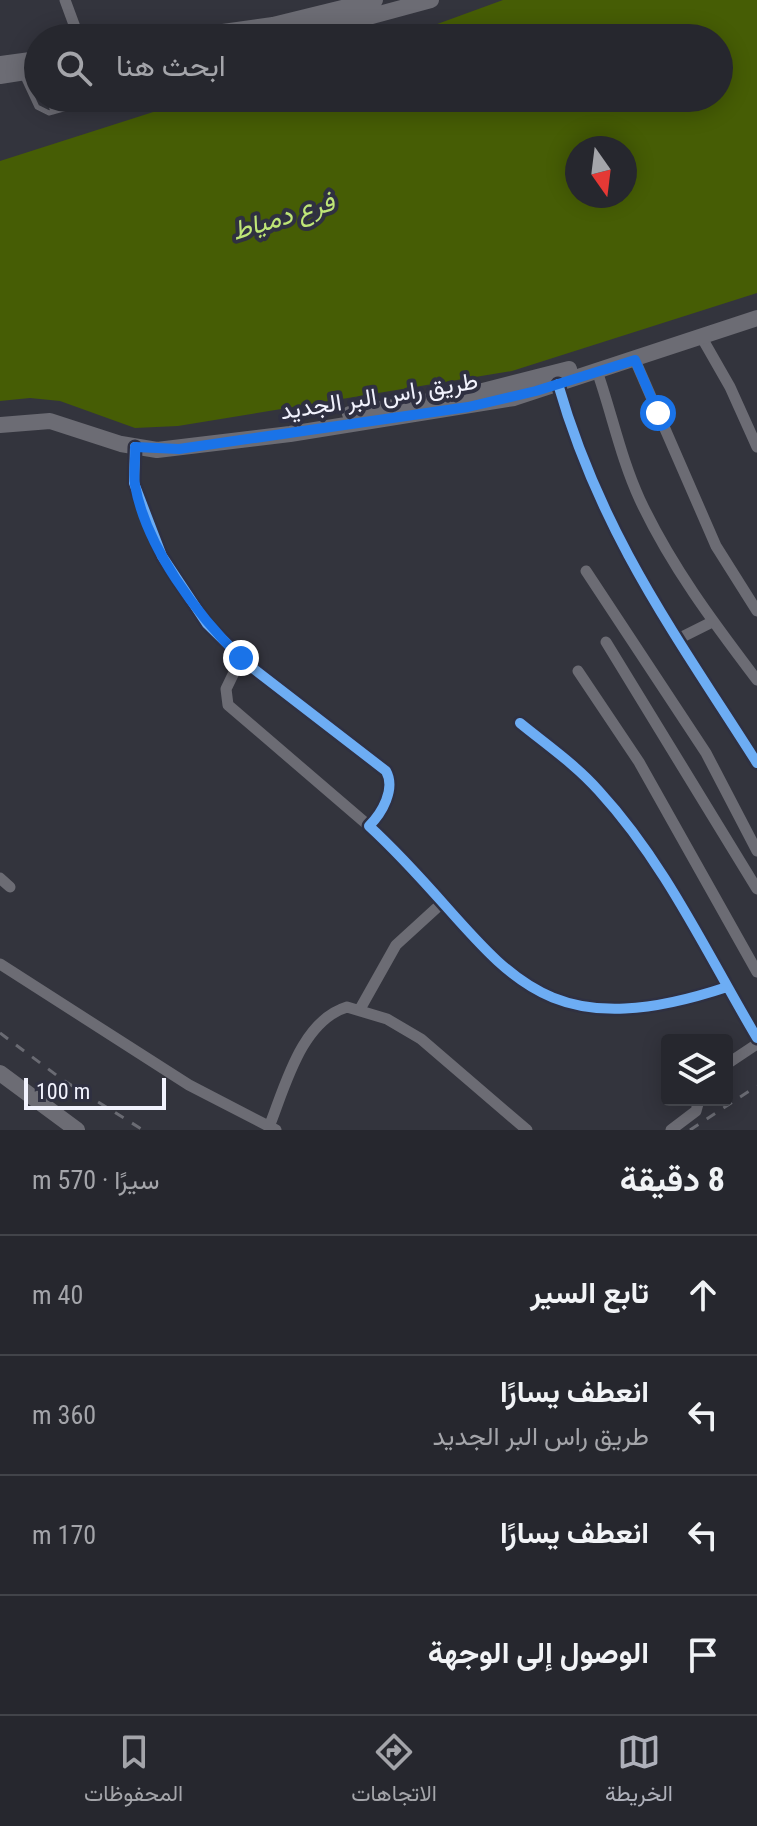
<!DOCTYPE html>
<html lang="ar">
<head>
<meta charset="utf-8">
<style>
  :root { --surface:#26272e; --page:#2e2f36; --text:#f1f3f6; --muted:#a4a5aa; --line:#42444a; --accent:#aeb0ba }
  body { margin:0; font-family:"Roboto Condensed",Vazirmatn,sans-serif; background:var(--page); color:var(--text); direction:rtl }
  .controls { position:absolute; right:24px; bottom:24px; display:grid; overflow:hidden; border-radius:8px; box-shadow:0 4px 20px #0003 }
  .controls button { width:72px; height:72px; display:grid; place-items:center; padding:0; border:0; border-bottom:2px solid var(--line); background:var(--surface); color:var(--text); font:40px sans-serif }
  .compass { position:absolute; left:565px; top:136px; width:72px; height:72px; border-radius:50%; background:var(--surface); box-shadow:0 4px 20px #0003; rotate:166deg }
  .scale { position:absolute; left:24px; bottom:20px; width:142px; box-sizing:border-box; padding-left:8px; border:4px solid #f1f2fd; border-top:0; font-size:22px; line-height:28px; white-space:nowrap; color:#f1f2fd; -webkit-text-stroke:6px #2f3041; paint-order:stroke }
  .stop { position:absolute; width:24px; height:24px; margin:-18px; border:6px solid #1a73e8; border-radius:50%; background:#fff }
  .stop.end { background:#1a73e8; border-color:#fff; box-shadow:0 2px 8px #0008 }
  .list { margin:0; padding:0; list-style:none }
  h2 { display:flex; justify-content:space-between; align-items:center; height:104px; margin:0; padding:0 32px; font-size:34px }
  h2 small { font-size:26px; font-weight:400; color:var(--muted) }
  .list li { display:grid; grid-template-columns:52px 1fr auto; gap:24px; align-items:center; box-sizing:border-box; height:120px; padding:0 32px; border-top:2px solid var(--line) }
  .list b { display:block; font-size:30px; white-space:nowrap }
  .list p { margin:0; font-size:26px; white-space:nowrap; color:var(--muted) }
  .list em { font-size:26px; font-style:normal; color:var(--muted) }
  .icon { flex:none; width:44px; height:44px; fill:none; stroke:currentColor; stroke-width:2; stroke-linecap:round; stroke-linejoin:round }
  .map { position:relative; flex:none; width:757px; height:1130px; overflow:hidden; direction:ltr }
  .search { position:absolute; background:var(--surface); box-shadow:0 4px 20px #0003; left:24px; right:24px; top:24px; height:88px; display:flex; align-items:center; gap:20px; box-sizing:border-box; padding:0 28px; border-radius:44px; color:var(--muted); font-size:30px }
  .sheet { height:584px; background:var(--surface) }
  nav { display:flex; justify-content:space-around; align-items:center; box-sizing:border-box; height:112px; border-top:2px solid var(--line); background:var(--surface); font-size:22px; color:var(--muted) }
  nav a { display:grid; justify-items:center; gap:4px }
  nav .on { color:var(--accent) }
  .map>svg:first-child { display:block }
  .water { fill:#465d05; fill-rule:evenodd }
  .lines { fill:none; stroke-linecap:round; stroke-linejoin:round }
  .lane { stroke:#6c6c74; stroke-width:5 }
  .street { stroke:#6c6c74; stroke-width:11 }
  .secondary { stroke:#6c6c74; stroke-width:16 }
  .rail { stroke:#6a6b73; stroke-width:3; stroke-dasharray:10 10; stroke-linecap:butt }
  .cycleway-casing { stroke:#2f3041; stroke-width:15 }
  .cycleway { stroke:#6dadf4; stroke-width:10 }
  .route { stroke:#1a73e8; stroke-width:10 }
  .labels { text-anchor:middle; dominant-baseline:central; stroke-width:8; stroke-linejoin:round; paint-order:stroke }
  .street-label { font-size:24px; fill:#f1f2fd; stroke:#2f3041 }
  .water-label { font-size:26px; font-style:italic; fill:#bfe677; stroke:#2f3041 }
</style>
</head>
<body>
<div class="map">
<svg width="757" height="1130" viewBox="0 0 757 1130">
  <rect width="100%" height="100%" fill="#33343d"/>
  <path class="water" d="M503 0H757V293L512 371 178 426 135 428 60 401 30 398 0 401V161L197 98H719V38H399ZM577 148H625V196H577Z"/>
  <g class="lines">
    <path class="lane" d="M23 77 37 107 49 113 103 98
      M49 98 53 112"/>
    <path class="street" d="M65 0 79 38
      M702 338 730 387 757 447
      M635 360 716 546 757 611
      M597 371C612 414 621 459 640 500 671 566 713 622 757 680
      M558 384C601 534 675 634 757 763
      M135 447 134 483 162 556 207 624 250 666 386 771C396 789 382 813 369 826 501 947 516 1057 727 987
      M586 571 706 753 757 851
      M678 639 712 622
      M606 642 757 889
      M241 658 226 689 228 705 369 826
      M578 671 639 762 757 972
      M520 723C547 745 576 765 599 791 666 864 707 954 757 1038
      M0 878 10 887
      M0 964 189 1085 276 1130
      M360 1009 396 945 442 903
      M727 1064 757 1044
      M269 1127C285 1087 301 1021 347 1007L387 1019 421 1039 527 1130
      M671 1130 696 1111 699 1100"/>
    <path class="secondary" d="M180 38 273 25 375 0
      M262 38 346 23 431 0
      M0 64 38 59
      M0 76 38 70
      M350 414 467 395 569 369
      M0 425 50 421 121 444 157 450 290 434 514 398 757 318
      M0 1073 77 1130"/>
    <path class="rail" d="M0 1033 63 1080 143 1130
      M690 1130 757 1086"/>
    <defs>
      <path id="cycleway" d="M558 384C601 534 675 634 757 763
        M135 447 134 483 162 556 207 624 250 666 386 771C396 789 382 813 369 826 501 947 516 1057 727 987
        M520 723C547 745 576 765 599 791 666 864 707 954 757 1038"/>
    </defs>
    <use href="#cycleway" class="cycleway-casing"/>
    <use href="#cycleway" class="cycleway"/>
  </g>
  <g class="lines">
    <path class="route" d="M241 658C197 615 146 547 135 485 133 473 136 459 135 447L179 449 468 407 536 391 635 360 658 413"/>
  </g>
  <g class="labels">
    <g class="street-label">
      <text transform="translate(379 396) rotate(-9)">طريق راس البر الجديد</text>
    </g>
    <g class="water-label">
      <text transform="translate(283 216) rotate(-17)">فرع دمياط</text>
    </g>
  </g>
</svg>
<div class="controls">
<button><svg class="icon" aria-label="layers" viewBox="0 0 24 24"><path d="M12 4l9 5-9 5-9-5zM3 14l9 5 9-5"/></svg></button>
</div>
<svg class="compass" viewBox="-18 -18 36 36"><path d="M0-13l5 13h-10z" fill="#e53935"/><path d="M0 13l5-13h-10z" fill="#a4a5aa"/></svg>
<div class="scale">100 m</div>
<div class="stop" style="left:658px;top:413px"></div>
<div class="stop end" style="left:241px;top:658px"></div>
<div class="search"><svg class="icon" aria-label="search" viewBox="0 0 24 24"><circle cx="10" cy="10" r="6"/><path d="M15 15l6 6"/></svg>ابحث هنا</div>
</div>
<section class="sheet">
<h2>8 دقيقة<small>سيرًا · 570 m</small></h2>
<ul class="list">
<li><svg class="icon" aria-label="ahead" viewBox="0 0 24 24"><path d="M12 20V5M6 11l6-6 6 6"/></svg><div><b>تابع السير</b></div><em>40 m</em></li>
<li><svg class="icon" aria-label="left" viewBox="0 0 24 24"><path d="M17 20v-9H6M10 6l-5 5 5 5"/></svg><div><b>انعطف يسارًا</b><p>طريق راس البر الجديد</p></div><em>360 m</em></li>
<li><svg class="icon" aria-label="left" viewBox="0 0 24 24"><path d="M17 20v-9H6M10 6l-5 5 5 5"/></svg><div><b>انعطف يسارًا</b></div><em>170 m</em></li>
<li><svg class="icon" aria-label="arrive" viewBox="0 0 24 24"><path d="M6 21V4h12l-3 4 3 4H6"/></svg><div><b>الوصول إلى الوجهة</b></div></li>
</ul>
</section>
<nav>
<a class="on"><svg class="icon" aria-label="map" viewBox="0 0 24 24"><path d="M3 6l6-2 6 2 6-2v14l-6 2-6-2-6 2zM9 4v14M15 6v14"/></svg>الخريطة</a>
<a><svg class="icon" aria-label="directions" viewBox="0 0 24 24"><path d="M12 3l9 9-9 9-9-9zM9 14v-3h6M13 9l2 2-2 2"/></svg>الاتجاهات</a>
<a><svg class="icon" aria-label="saved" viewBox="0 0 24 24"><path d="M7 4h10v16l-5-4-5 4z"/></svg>المحفوظات</a>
</nav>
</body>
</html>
